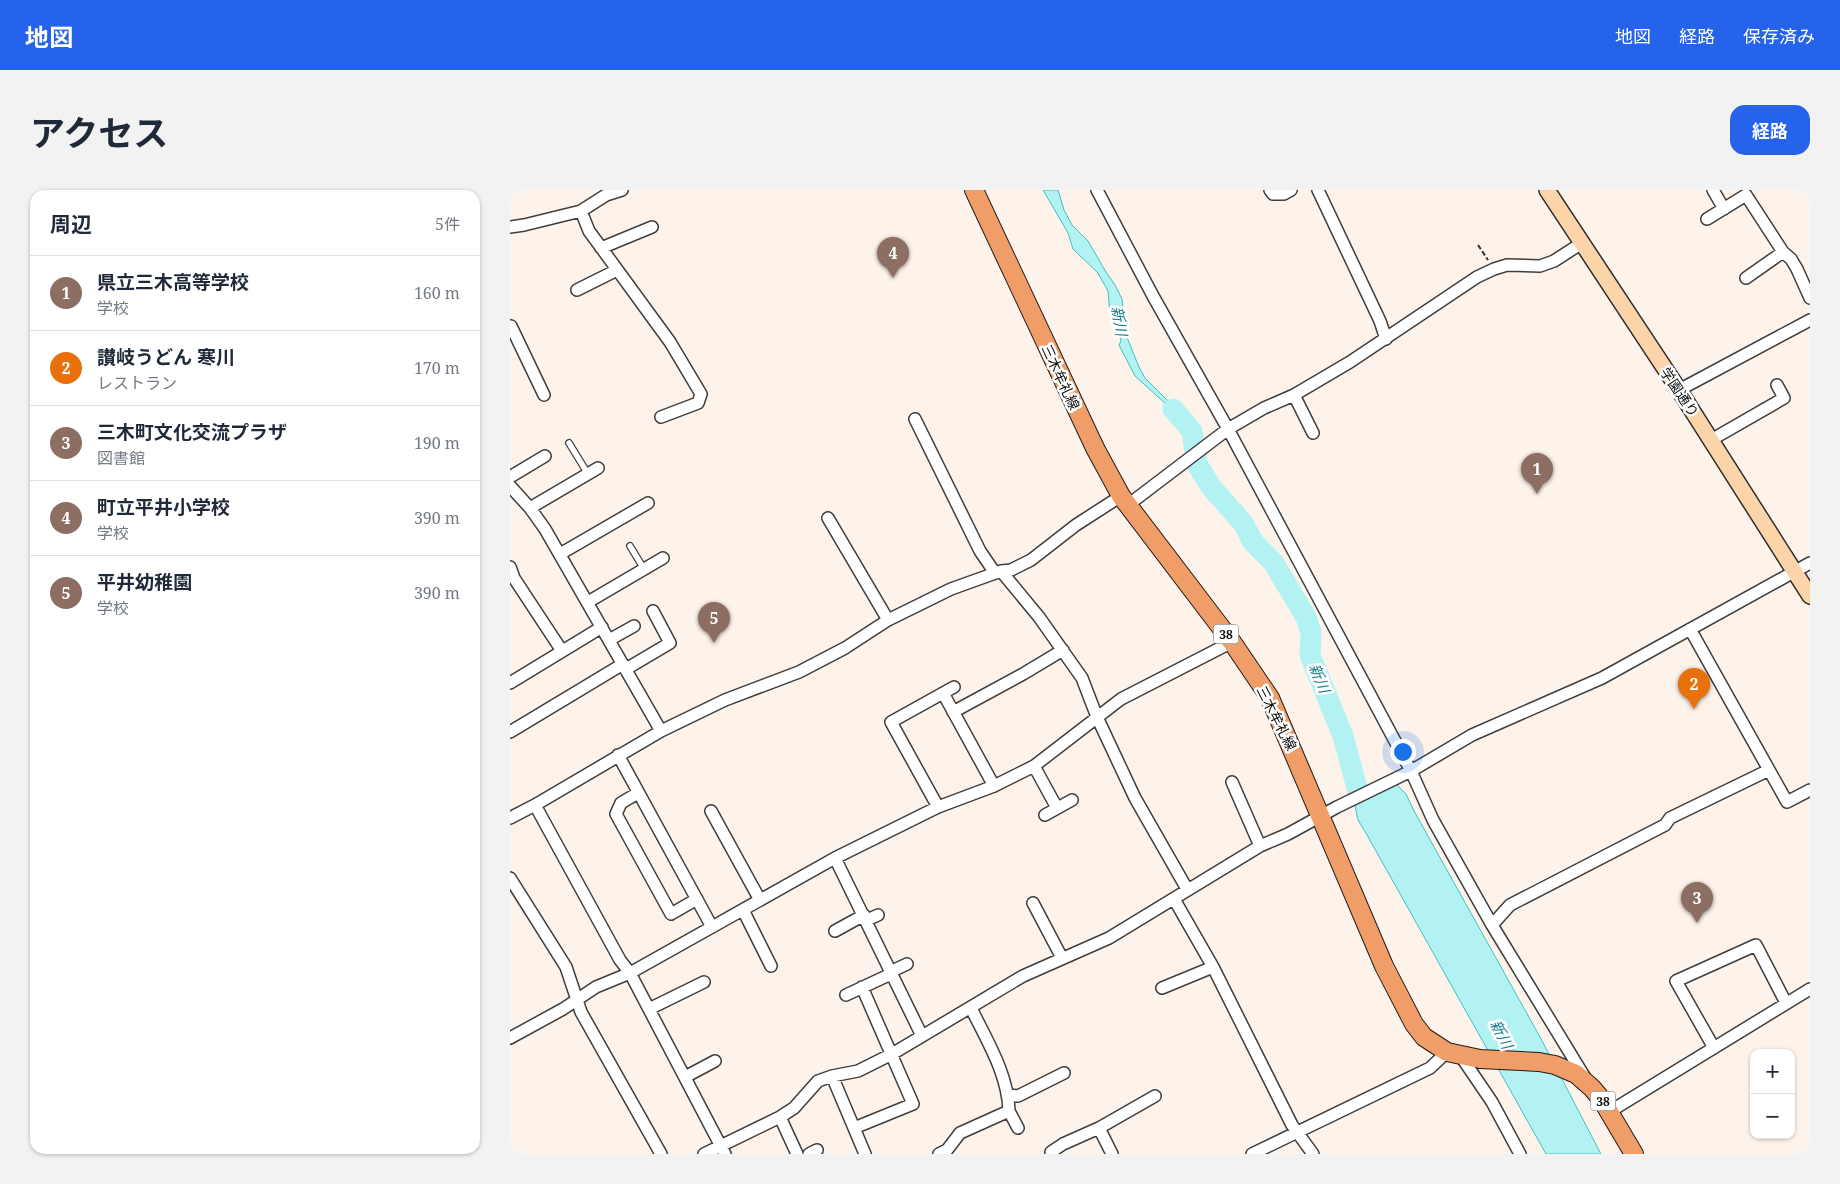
<!DOCTYPE html>
<html lang="ja">
<head>
<meta charset="utf-8">
<style>
  :root { --surface:#fff; --page:#f2f2f3; --text:#1f2937; --muted:#747a83; --line:#e0e1e3; --accent:#2563eb }
  body { margin:0; font-family:"Noto Serif","Noto Sans JP",serif; background:var(--page); color:var(--text) }
  .controls { position:absolute; right:15px; bottom:15px; display:grid; overflow:hidden; border-radius:10px; box-shadow:0 1px 4px #0004 }
  .controls button { width:45px; height:45px; display:grid; place-items:center; padding:0; border:0; border-bottom:1px solid var(--line); background:var(--surface); color:var(--text); font:25px sans-serif }
  .you { position:absolute; left:892px; top:561px; width:18px; height:18px; margin:-12px; border:4px solid #fff; border-radius:50%; background:#1a73e8; box-shadow:0 0 0 8px #1a73e833 }
  .badge { display:grid; place-items:center; width:32px; height:32px; border-radius:50%; background:var(--accent); color:#fff; font-size:16px; font-weight:700 }
  .pin { position:absolute; translate:-50% -41px; filter:drop-shadow(0 1px 2px #0008) }
  .pin::after { content:''; position:absolute; top:26px; width:18px; height:15px; background:inherit; clip-path:polygon(0 0,100% 0,50% 100%) }
  .list { margin:0; padding:0; list-style:none }
  h2 { display:flex; justify-content:space-between; align-items:center; height:65px; margin:0; padding:0 20px; font-size:21px }
  h2 small { font-size:16px; font-weight:400; color:var(--muted) }
  .list li { display:grid; grid-template-columns:32px 1fr auto; gap:15px; align-items:center; box-sizing:border-box; height:75px; padding:0 20px; border-top:1px solid var(--line) }
  .list b { display:block; font-size:19px; white-space:nowrap }
  .list p { margin:0; font-size:16px; white-space:nowrap; color:var(--muted) }
  .list em { font-size:16px; font-style:normal; color:var(--muted) }
  .map { position:relative; flex:none; width:1300px; height:964px; overflow:hidden; border-radius:15px }
  header { display:flex; align-items:center; gap:30px; box-sizing:border-box; height:70px; padding:0 25px; background:var(--accent); color:#fff }
  header strong { font-size:24px }
  nav { display:flex; gap:28px; margin-inline-start:auto; font-size:18px }
  .intro { display:flex; align-items:center; justify-content:space-between; box-sizing:border-box; height:120px; padding:0 30px }
  h1 { margin:0; font-size:35px }
  .button { padding:12px 22px; border-radius:15px; background:var(--accent); color:#fff; font-size:18px; font-weight:700 }
  main { display:flex; gap:30px; padding:0 30px }
  aside { flex:1; background:var(--surface); border-radius:15px; box-shadow:0 1px 4px #0004 }
  .map>svg:first-child { display:block }
  .water { fill:#b2f2f2; stroke:#3dc1c5 }
  .lines { fill:none; stroke-linecap:round; stroke-linejoin:round }
  .river { stroke:#b2f2f2; stroke-width:21 }
  .lane-casing { stroke:#3e3e3e; stroke-width:8 }
  .street-casing { stroke:#3e3e3e; stroke-width:14 }
  .secondary-casing { stroke:#2d2d2d; stroke-width:18 }
  .primary-casing { stroke:#1c1c1c; stroke-width:20 }
  .path { stroke:#2d2d2d; stroke-width:2; stroke-dasharray:5 2.5; stroke-linecap:butt }
  .lane { stroke:#fff; stroke-width:5.5 }
  .street { stroke:#fff; stroke-width:11 }
  .secondary { stroke:#fbd4a9; stroke-width:15 }
  .primary { stroke:#f19d67; stroke-width:18 }
  .labels { text-anchor:middle; dominant-baseline:central; stroke-width:5; stroke-linejoin:round; paint-order:stroke }
  .shield { fill:#fff; stroke:#545454; stroke-width:1 }
  .shield-label { font-size:12px; font-weight:bold; fill:#0b0b0b }
  .street-label { font-size:14px; fill:#0b0b0b; stroke:#fff }
  .water-label { font-size:15px; font-style:italic; fill:#1b8188; stroke:#fff }
</style>
</head>
<body>
<header>
<strong>地図</strong>
<nav><a>地図</a><a>経路</a><a>保存済み</a></nav>
</header>
<div class="intro"><h1>アクセス</h1><a class="button">経路</a></div>
<main>
<aside>
<h2>周辺<small>5件</small></h2>
<ul class="list">
<li><span class="badge" style="background:#8d6e63">1</span><div><b>県立三木高等学校</b><p>学校</p></div><em>160 m</em></li>
<li><span class="badge" style="background:#e8710a">2</span><div><b>讃岐うどん 寒川</b><p>レストラン</p></div><em>170 m</em></li>
<li><span class="badge" style="background:#8d6e63">3</span><div><b>三木町文化交流プラザ</b><p>図書館</p></div><em>190 m</em></li>
<li><span class="badge" style="background:#8d6e63">4</span><div><b>町立平井小学校</b><p>学校</p></div><em>390 m</em></li>
<li><span class="badge" style="background:#8d6e63">5</span><div><b>平井幼稚園</b><p>学校</p></div><em>390 m</em></li>
</ul>
</aside>
<div class="map">
<svg width="1300" height="964" viewBox="0 0 1300 964">
  <rect width="100%" height="100%" fill="#fef3ea"/>
  <path class="water" d="M533 0H548L554 20 562 35 578 51 596 82 605 95 612 109 616 145 629 177 635 188 666 219 681 238 682 242 657 215 625 186 609 155 611 151 609 142 603 134 600 123 598 101 588 83 563 59 558 43Z
    M880 588 896 604 904 621 1030 847 1091 964H1036L857 645 848 630 843 606Z"/>
  <g class="lines">
    <path class="river" d="M663 219 682 241 687 274 701 297 733 333 743 352 763 372 796 427 801 443 800 465 833 546 848 602 867 620"/>
    <defs>
      <path id="lane" d="M59 253 78 284
        M120 356 134 379"/>
      <path id="street" d="M587 0 643 106 718 239 901 581 923 630 982 735 1074 886
        M760 0 763 4H774L781 0
        M808 0 870 131 876 149
        M1203 0 1214 19
        M71 21 79 41 160 152 191 204 188 213 151 227
        M1197 29 1236 5 1273 62 1281 69 1287 79 1300 108
        M0 37 14 35 71 21 96 5 112 0
        M91 58 142 37
        M1236 88 1273 62
        M67 100 107 80
        M1 136 34 205
        M1169 200 1300 130
        M784 205 803 243
        M405 229 470 361 485 383
        M1201 250 1274 208 1267 195
        M0 287 35 266
        M0 296 20 318 35 339 151 541
        M618 315 718 239 754 218 784 205 840 172 967 87 984 79 997 75 1030 76 1044 71 1072 53
        M20 318 88 278
        M318 328 378 430
        M50 364 138 313
        M0 377 4 388 52 461
        M491 381 529 427 572 488 587 527 625 608 677 699
        M78 412 153 368
        M1180 439 1277 612 1300 600
        M99 450 124 436
        M116 479 160 453 143 421
        M0 493 92 437
        M433 503 484 596
        M443 522 513 484 553 460
        M0 542 113 474
        M108 565 202 737
        M524 576 547 618
        M722 592 750 656
        M128 603 111 613 106 624 161 724 187 709
        M25 615 110 770 120 783 215 964
        M428 617 381 532 444 497
        M201 621 250 710
        M535 625 562 610
        M0 628 25 615 151 541 215 510 289 482 335 458 378 430 441 399 491 381 501 380 521 370 566 335 611 306
        M325 668 412 846
        M0 688 56 777 71 822 151 964
        M664 709 703 777 782 935 803 964
        M523 713 552 768
        M233 720 261 776
        M357 730 368 725
        M982 735 1000 715 1155 635 1160 628 1259 580
        M325 741 354 725
        M380 782 397 774
        M652 798 703 777
        M336 805 381 784
        M139 819 194 792
        M0 848 53 819 86 797 120 783 325 668 428 617 484 596 524 576 611 509 722 452
        M1204 858 1166 791 1246 755 1276 813
        M950 865 982 912 1010 964
        M322 886 355 964
        M175 887 205 871
        M499 905 508 906 554 883
        M499 921 508 938
        M1099 922 1300 799
        M270 927 287 964
        M344 938 403 914 352 797
        M589 938 602 964
        M541 962 553 954 589 938 645 906
        M194 964 270 927 284 918 308 891 322 886 348 881 382 864 513 786 599 748 750 656 778 644 827 617 901 581 962 545 1092 488 1300 373
        M299 964 307 960
        M429 964 437 960 450 943 499 921C498 884 477 851 461 818
        M742 964 920 878 937 862"/>
      <path id="secondary" d="M1037 0 1169 200 1300 406"/>
      <path id="primary" d="M464 0 585 258 611 306 722 452 760 508 874 776 904 834 914 847 937 862 970 869 1029 872 1045 875 1066 884 1082 898 1092 910 1124 964"/>
    </defs>
    <use href="#lane" class="lane-casing"/>
    <use href="#street" class="street-casing"/>
    <use href="#secondary" class="secondary-casing"/>
    <use href="#primary" class="primary-casing"/>
    <path class="path" d="M968 55 978 70"/>
    <use href="#lane" class="lane"/>
    <use href="#street" class="street"/>
    <use href="#secondary" class="secondary"/>
    <use href="#primary" class="primary"/>
  </g>
  <g class="labels">
    <g class="shield">
      <rect x="703.5" y="434.5" width="25" height="19" rx="4"/>
      <rect x="1080.5" y="901.5" width="25" height="19" rx="4"/>
    </g>
    <g class="shield-label">
      <text x="716" y="444">38</text>
      <text x="1093" y="911">38</text>
    </g>
    <g class="street-label">
      <text transform="translate(551 187) rotate(65)">三木牟礼線</text>
      <text transform="translate(1170 202) rotate(56)">学園通り</text>
      <text transform="translate(767 528) rotate(63)">三木牟礼線</text>
    </g>
    <g class="water-label">
      <text transform="translate(610 131) rotate(80)">新川</text>
      <text transform="translate(810 488) rotate(68)">新川</text>
      <text transform="translate(992 844) rotate(63)">新川</text>
    </g>
  </g>
</svg>
<div class="controls">
<button>+</button>
<button>−</button>
</div>
<div class="you"></div>
<div class="pin badge" style="left:1027px;top:304px;background:#8d6e63">1</div>
<div class="pin badge" style="left:1184px;top:519px;background:#e8710a">2</div>
<div class="pin badge" style="left:1187px;top:733px;background:#8d6e63">3</div>
<div class="pin badge" style="left:383px;top:88px;background:#8d6e63">4</div>
<div class="pin badge" style="left:204px;top:453px;background:#8d6e63">5</div>
</div>
</main>
</body>
</html>
